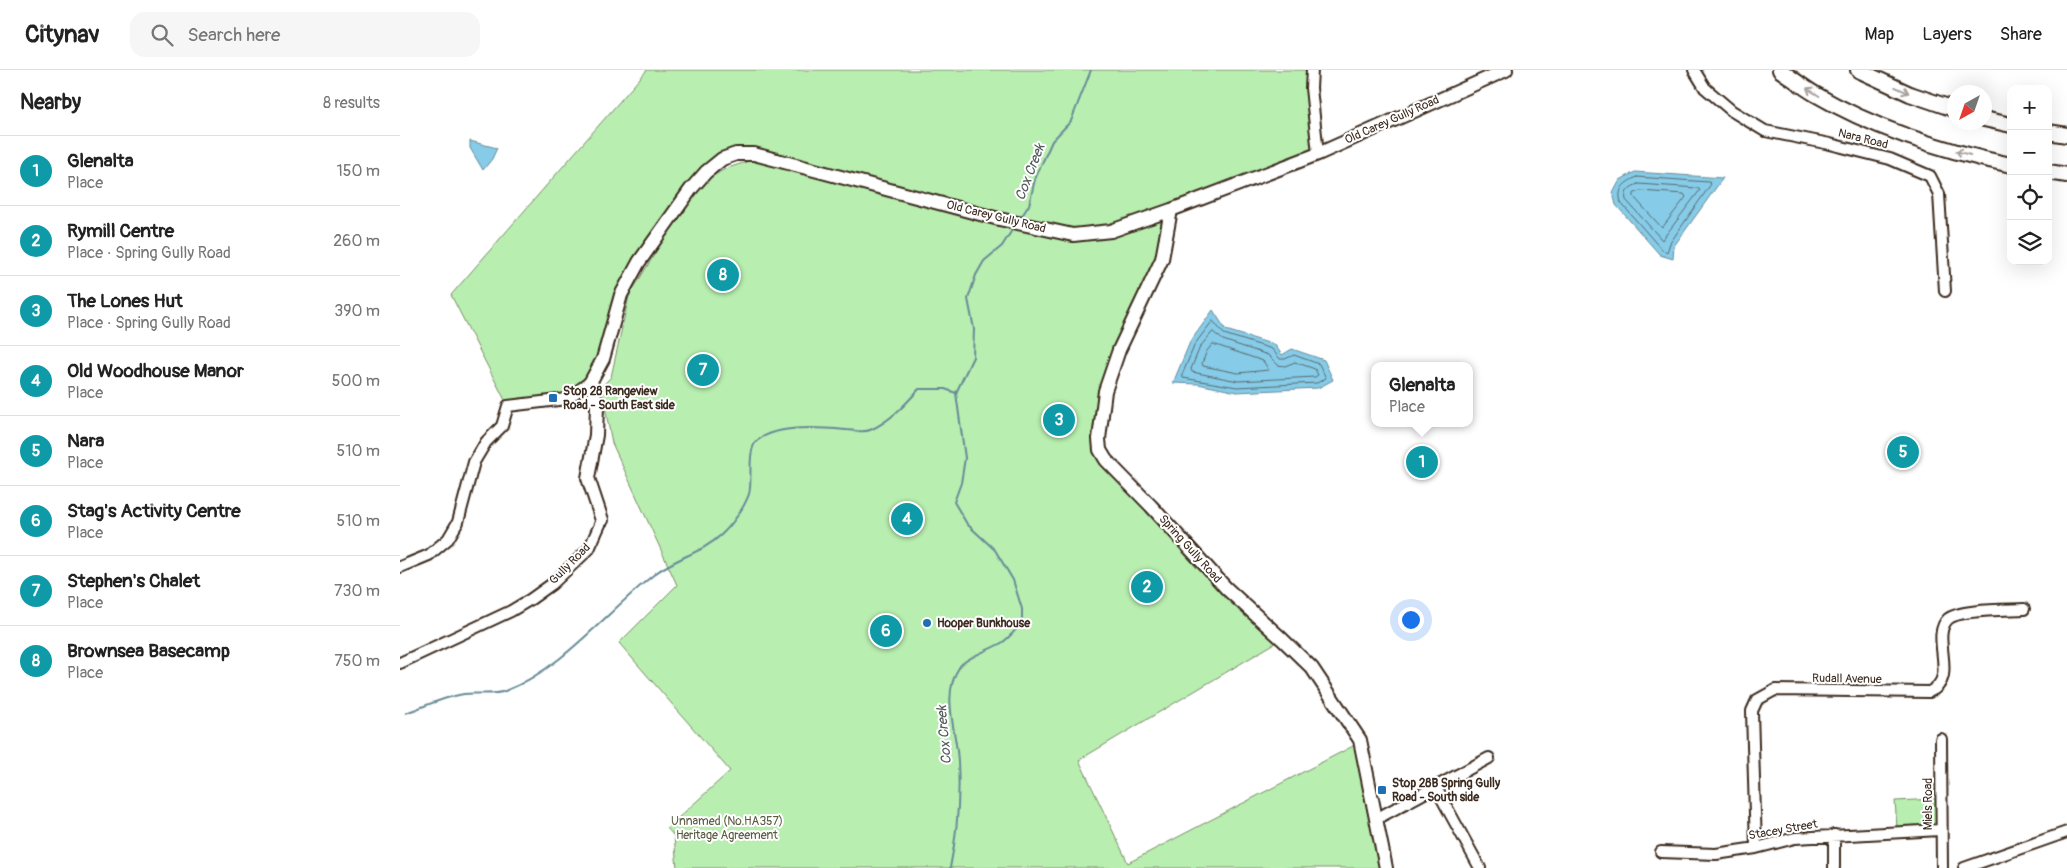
<!DOCTYPE html>
<html lang="en">
<head>
<meta charset="utf-8">
<style>
  :root { --surface:#fff; --page:#f6f6f6; --text:#222; --muted:#767676; --line:#e0e0e0; --accent:#7c3aed }
  body { margin:0; font-family:Pangolin,sans-serif; background:var(--page); color:var(--text) }
  .controls { position:absolute; right:15px; top:15px; display:grid; overflow:hidden; border-radius:10px; box-shadow:0 5px 20px #0002 }
  .controls button { width:45px; height:45px; display:grid; place-items:center; padding:0; border:0; border-bottom:1px solid var(--line); background:var(--surface); color:var(--text); font:25px sans-serif }
  .compass { position:absolute; left:1547px; top:15px; width:45px; height:45px; border-radius:50%; background:var(--surface); box-shadow:0 5px 20px #0002; rotate:220deg }
  .you { position:absolute; left:1010px; top:549px; width:18px; height:18px; margin:-12px; border:4px solid #fff; border-radius:50%; background:#1a73e8; box-shadow:0 0 0 8px #1a73e833 }
  .badge { display:grid; place-items:center; width:32px; height:32px; border-radius:50%; background:var(--accent); color:#fff; font-size:16px; font-weight:700 }
  .pin { position:absolute; translate:-50% -50%; border:2px solid #fff; box-shadow:0 1px 5px #0006 }
  .popup { position:absolute; left:971px; top:292px; width:102px; height:65px; box-sizing:border-box; display:grid; place-content:center; border-radius:10px; background:var(--surface); filter:drop-shadow(0 1px 4px #0005); font-size:16px; white-space:nowrap; color:var(--muted) }
  .popup b { font-size:19px; color:var(--text) }
  .popup::after { content:''; position:absolute; left:50%; top:100%; margin-left:-10px; border:10px solid transparent; border-top-color:var(--surface) }
  .list { margin:0; padding:0; list-style:none }
  h2 { display:flex; justify-content:space-between; align-items:center; height:65px; margin:0; padding:0 20px; font-size:21px }
  h2 small { font-size:16px; font-weight:400; color:var(--muted) }
  .list li { display:grid; grid-template-columns:32px 1fr auto; gap:15px; align-items:center; box-sizing:border-box; height:70px; padding:0 20px; border-top:1px solid var(--line) }
  .list b { display:block; font-size:19px; white-space:nowrap }
  .list p { margin:0; font-size:16px; white-space:nowrap; color:var(--muted) }
  .list em { font-size:16px; font-style:normal; color:var(--muted) }
  .icon { flex:none; width:28px; height:28px; fill:none; stroke:currentColor; stroke-width:2; stroke-linecap:round; stroke-linejoin:round }
  .map { position:relative; flex:none; width:1667px; height:798px; overflow:hidden }
  header { display:flex; align-items:center; gap:30px; box-sizing:border-box; height:70px; padding:0 25px; background:var(--surface); border-bottom:1px solid var(--line) }
  header strong { font-size:24px }
  nav { display:flex; gap:28px; margin-inline-start:auto; font-size:18px }
  .search { width:350px; height:45px; background:var(--page); display:flex; align-items:center; gap:12px; box-sizing:border-box; padding:0 18px; border-radius:15px; color:var(--muted); font-size:19px }
  main { display:flex }
  aside { flex:1; background:var(--surface) }
  .map>svg:first-child { display:block }
  .green { fill:#b8eeb0; stroke:#7a8c67 }
  .water { fill:#86cbe7; stroke:#688b97 }
  .lines { fill:none; stroke-linecap:round; stroke-linejoin:round }
  .shore { stroke:#596a6e; stroke-width:1 }
  .stream { stroke:#688b97; stroke-width:2 }
  .minor-casing { stroke:#3b2a1e; stroke-width:14 }
  .major-casing { stroke:#3b2a1e; stroke-width:16 }
  .highway-casing { stroke:#3b2a1e; stroke-width:18 }
  .minor { stroke:#fff; stroke-width:10 }
  .major { stroke:#fff; stroke-width:12 }
  .highway { stroke:#fff; stroke-width:14 }
  .oneway { stroke:#a79f9a }
  .poi-dot { fill:#1f6fb2; stroke:#fff; stroke-width:2 }
  .labels { text-anchor:middle; dominant-baseline:central; stroke-width:4; stroke-linejoin:round; paint-order:stroke }
  .street-label { font-size:12px; fill:#3b2a1e; stroke:#fff }
  .poi-label { font-size:12px; font-weight:bold; fill:#3b2a1e; stroke:#fff; text-anchor:start }
  .park-label { font-size:12px; fill:#5a5b42; stroke:#fff }
  .water-label { font-size:14px; font-style:italic; fill:#525a5a; stroke:#fff }
</style>
</head>
<body>
<header>
<strong>Citynav</strong>
<div class="search"><svg class="icon" aria-label="search" viewBox="0 0 24 24"><circle cx="10" cy="10" r="6"/><path d="M15 15l6 6"/></svg>Search here</div>
<nav><a>Map</a><a>Layers</a><a>Share</a></nav>
</header>
<main>
<aside>
<h2>Nearby<small>8 results</small></h2>
<ul class="list">
<li><span class="badge" style="background:#0f9aa8">1</span><div><b>Glenalta</b><p>Place</p></div><em>150 m</em></li>
<li><span class="badge" style="background:#0f9aa8">2</span><div><b>Rymill Centre</b><p>Place · Spring Gully Road</p></div><em>260 m</em></li>
<li><span class="badge" style="background:#0f9aa8">3</span><div><b>The Lones Hut</b><p>Place · Spring Gully Road</p></div><em>390 m</em></li>
<li><span class="badge" style="background:#0f9aa8">4</span><div><b>Old Woodhouse Manor</b><p>Place</p></div><em>500 m</em></li>
<li><span class="badge" style="background:#0f9aa8">5</span><div><b>Nara</b><p>Place</p></div><em>510 m</em></li>
<li><span class="badge" style="background:#0f9aa8">6</span><div><b>Stag's Activity Centre</b><p>Place</p></div><em>510 m</em></li>
<li><span class="badge" style="background:#0f9aa8">7</span><div><b>Stephen's Chalet</b><p>Place</p></div><em>730 m</em></li>
<li><span class="badge" style="background:#0f9aa8">8</span><div><b>Brownsea Basecamp</b><p>Place</p></div><em>750 m</em></li>
</ul>
</aside>
<div class="map">
<svg width="1667" height="798" viewBox="0 0 1667 798">
  <rect width="100%" height="100%" fill="#fff"/>
  <filter id="ink" filterUnits="userSpaceOnUse"><feTurbulence type="fractalNoise" baseFrequency=".02" numOctaves="2"/><feDisplacementMap in="SourceGraphic" scale="10" xChannelSelector="R" yChannelSelector="G"/><feConvolveMatrix kernelMatrix="1 2 1 2 8 2 1 2 1" color-interpolation-filters="sRGB"/></filter>
  <g filter="url(#ink)">
    <path class="green" d="M247 0H917L918 84 771 140 762 189 719 280 705 321 699 369 700 380 706 390 751 436 826 518 882 569 679 690 728 793 955 675 979 798H277L274 766 267 758 330 701 219 573 277 515 212 373 201 317 211 307 229 226 296 116 325 99 358 88 523 129 354 84C343 84 330 84 321 90 295 107 230 198 221 227 211 255 207 298 184 317 164 335 134 333 108 336L51 225Z
      M1536 729 1537 759 1497 758 1495 731Z"/>
    <path class="water" d="M70 71 97 78 92 89 83 100 70 78Z
      M1235 102 1323 108 1274 176 1273 189 1260 185 1216 135 1213 123 1220 110Z
      M813 240 826 260 875 275 882 285 892 279 924 290 933 310 918 318 837 322 798 314 773 313 790 272Z"/>
    <g class="lines">
      <path class="shore" d="M1237 107 1309 112 1311 114 1270 173 1267 182 1262 180 1221 133C1217 118 1224 113 1237 107Z
        M1238 114 1297 118 1300 120 1262 170 1226 130C1224 121 1230 117 1238 114Z
        M1240 121 1284 124 1286 127 1262 158 1234 127V124Z
        M813 251 824 264 872 279 880 289H885L894 285 919 294 926 308 917 313 837 317 783 308 782 305 795 274Z
        M813 262 823 270 868 285 878 295 885 296 895 292 915 299 918 305 915 307 838 311 792 302 791 299 800 277Z
        M813 274 863 291 869 300 838 303 803 296 802 293 807 281Z"/>
      <path class="stream" d="M620 149 629 135 635 109 652 71 671 51 691 0
        M6 643C25 636 44 627 64 624 77 622 93 626 105 621 164 598 207 541 256 503 276 488 303 482 321 465 332 455 344 438 349 424 353 412 346 378 358 370 379 354 423 358 447 360 454 360 464 363 470 360 489 352 505 335 519 319H545L556 323
        M550 798C557 764 560 727 558 692 557 661 540 625 560 596 567 587 592 579 603 572 610 567 616 559 622 553V539L613 510 595 480 567 454 554 432 561 413 565 388 556 323 573 287 574 259 568 229 576 205 584 191 602 176 614 157"/>
      <defs>
        <path id="minor" d="M912 0 911 18 918 84
          M1294 0 1305 18 1332 41 1365 61 1430 74 1490 89 1530 106 1539 124 1545 221
          M0 497 29 485 48 469 58 452 74 392 86 372 102 356 108 336 167 329 191 311
          M0 593 111 541 131 529 152 514 189 479 202 450
          M1541 669 1542 798
          M1035 716 1080 798
          M976 749 1089 688
          M1434 765V798
          M1356 778 1352 641 1357 630 1375 620 1529 622C1560 609 1529 567 1548 549 1559 539 1607 540 1624 539
          M1261 782 1316 784 1356 778 1395 768 1540 760
          M1564 798 1667 762"/>
        <path id="major" d="M771 140 762 189 719 280 705 321 699 369 700 380 706 390 751 436 826 518 882 569 912 598 960 670 986 798
          M202 450 188 408 196 365 197 336 191 311 203 289 221 225 239 192 291 119 306 102 322 89 336 84H354L599 149 673 165 711 161 771 140 918 84 1106 0"/>
        <path id="highway" d="M1380 0C1392 8 1403 17 1415 24 1475 59 1544 81 1611 95
          M1458 0 1510 24 1554 39
          M1584 49 1611 55
          M1648 62 1667 65
          M1648 102 1667 105"/>
      </defs>
      <use href="#minor" class="minor-casing"/>
      <use href="#major" class="major-casing"/>
      <use href="#highway" class="highway-casing"/>
      <use href="#minor" class="minor"/>
      <use href="#major" class="major"/>
      <use href="#highway" class="highway"/>
    </g>
    <defs><path id="oneway-shaft" d="M-6 0H5M1.5-3L5.5 0L1.5 3" fill="none" stroke-width="1.6" stroke-linecap="round" stroke-linejoin="round" transform="scale(1.25)"/></defs>
    <g class="oneway">
      <use href="#oneway-shaft" transform="translate(1502 20) rotate(24)"/>
      <use href="#oneway-shaft" transform="translate(1413 22) rotate(-148)"/>
      <use href="#oneway-shaft" transform="translate(1563 83) rotate(-165)"/>
    </g>
  </g>
  <g class="poi-dot">
    <rect x="148" y="323" width="10" height="10" rx="2.5"/>
    <circle cx="527" cy="553" r="5"/>
    <rect x="977" y="715" width="10" height="10" rx="2.5"/>
  </g>
  <g class="labels">
    <g class="street-label">
      <text transform="translate(992 50) rotate(-24)">Old Carey Gully Road</text>
      <text transform="translate(1463 69) rotate(14)">Nara Road</text>
      <text transform="translate(596 147) rotate(14)">Old Carey Gully Road</text>
      <text transform="translate(790 479) rotate(48)">Spring Gully Road</text>
      <text transform="translate(170 494) rotate(-45)">Gully Road</text>
      <text transform="translate(1447 609) rotate(1)">Rudall Avenue</text>
      <text transform="translate(1528 734) rotate(-90)">Miels Road</text>
      <text transform="translate(1383 760) rotate(-10)">Stacey Street</text>
    </g>
    <g class="poi-label">
      <text x="163" y="321">Stop 28 Rangeview<tspan x="163" dy="14">Road - South East side</tspan></text>
      <text x="537" y="553">Hooper Bunkhouse</text>
      <text x="992" y="713">Stop 28B Spring Gully<tspan x="992" dy="14">Road - South side</tspan></text>
    </g>
    <g class="park-label">
      <text x="327" y="751">Unnamed (No.HA357)<tspan x="327" dy="14">Heritage Agreement</tspan></text>
    </g>
    <g class="water-label">
      <text transform="translate(630 102) rotate(-69)">Cox Creek</text>
      <text transform="translate(544 665) rotate(-95)">Cox Creek</text>
    </g>
  </g>
</svg>
<div class="controls">
<button>+</button>
<button>−</button>
<button><svg class="icon" aria-label="locate" viewBox="0 0 24 24"><circle cx="12" cy="12" r="6"/><path d="M12 2v4M12 18v4M2 12h4M18 12h4"/></svg></button>
<button><svg class="icon" aria-label="layers" viewBox="0 0 24 24"><path d="M12 4l9 5-9 5-9-5zM3 14l9 5 9-5"/></svg></button>
</div>
<svg class="compass" viewBox="-18 -18 36 36"><path d="M0-13l5 13h-10z" fill="#e53935"/><path d="M0 13l5-13h-10z" fill="#767676"/></svg>
<div class="you"></div>
<div class="pin badge" style="left:1022px;top:392px;background:#0f9aa8">1</div>
<div class="popup"><b>Glenalta</b>Place</div>
<div class="pin badge" style="left:747px;top:517px;background:#0f9aa8">2</div>
<div class="pin badge" style="left:659px;top:350px;background:#0f9aa8">3</div>
<div class="pin badge" style="left:507px;top:449px;background:#0f9aa8">4</div>
<div class="pin badge" style="left:1503px;top:382px;background:#0f9aa8">5</div>
<div class="pin badge" style="left:486px;top:561px;background:#0f9aa8">6</div>
<div class="pin badge" style="left:303px;top:300px;background:#0f9aa8">7</div>
<div class="pin badge" style="left:323px;top:205px;background:#0f9aa8">8</div>
</div>
</main>
</body>
</html>
